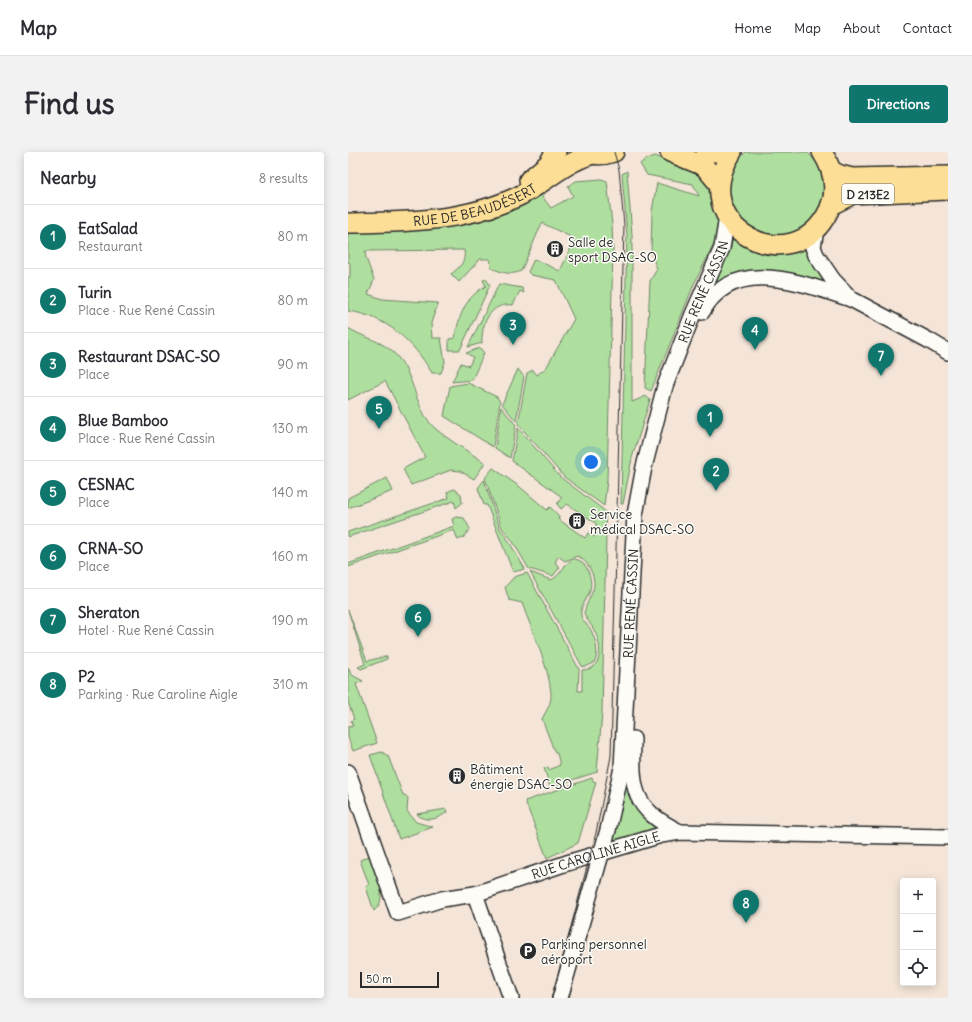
<!DOCTYPE html>
<html lang="en">
<head>
<meta charset="utf-8">
<style>
  :root { --surface:#fff; --page:#f2f2f3; --text:#2b2b33; --muted:#7c7c81; --line:#e1e1e2; --accent:#0f766e }
  body { margin:0; font-family:Delius,sans-serif; background:var(--page); color:var(--text) }
  .controls { position:absolute; right:12px; bottom:12px; display:grid; overflow:hidden; border-radius:4px; box-shadow:0 2px 10px #0003 }
  .controls button { width:36px; height:36px; display:grid; place-items:center; padding:0; border:0; border-bottom:1px solid var(--line); background:var(--surface); color:var(--text); font:20px sans-serif }
  .scale { position:absolute; left:12px; bottom:10px; width:79px; box-sizing:border-box; padding-left:4px; border:2px solid #2b2b2b; border-top:0; font-size:11px; line-height:14px; white-space:nowrap; color:#2b2b2b; -webkit-text-stroke:3px #fdfcf7; paint-order:stroke }
  .you { position:absolute; left:243px; top:310px; width:14px; height:14px; margin:-10px; border:3px solid #fff; border-radius:50%; background:#1a73e8; box-shadow:0 0 0 6px #1a73e833 }
  .badge { display:grid; place-items:center; width:26px; height:26px; border-radius:50%; background:var(--accent); color:#fff; font-size:13px; font-weight:700 }
  .pin { position:absolute; translate:-50% -33px; filter:drop-shadow(0 1px 2px #0008) }
  .pin::after { content:''; position:absolute; top:21px; width:14px; height:12px; background:inherit; clip-path:polygon(0 0,100% 0,50% 100%) }
  .list { margin:0; padding:0; list-style:none }
  h2 { display:flex; justify-content:space-between; align-items:center; height:52px; margin:0; padding:0 16px; font-size:17px }
  h2 small { font-size:13px; font-weight:400; color:var(--muted) }
  .list li { display:grid; grid-template-columns:26px 1fr auto; gap:12px; align-items:center; box-sizing:border-box; height:64px; padding:0 16px; border-top:1px solid var(--line) }
  .list b { display:block; font-size:15px; white-space:nowrap }
  .list p { margin:0; font-size:13px; white-space:nowrap; color:var(--muted) }
  .list em { font-size:13px; font-style:normal; color:var(--muted) }
  .icon { flex:none; width:22px; height:22px; fill:none; stroke:currentColor; stroke-width:2; stroke-linecap:round; stroke-linejoin:round }
  .map { position:relative; flex:none; width:600px; height:846px; overflow:hidden; border-radius:4px }
  header { display:flex; align-items:center; gap:24px; box-sizing:border-box; height:56px; padding:0 20px; background:var(--surface); border-bottom:1px solid var(--line) }
  header strong { font-size:19px }
  nav { display:flex; gap:22px; margin-inline-start:auto; font-size:14px }
  .intro { display:flex; align-items:center; justify-content:space-between; box-sizing:border-box; height:96px; padding:0 24px }
  h1 { margin:0; font-size:28px }
  .button { padding:10px 18px; border-radius:4px; background:var(--accent); color:#fff; font-size:14px; font-weight:700 }
  main { display:flex; gap:24px; padding:0 24px }
  aside { flex:1; background:var(--surface); border-radius:4px; box-shadow:0 2px 10px #0003 }
  .map>svg:first-child { display:block }
  .green { fill:#afdf9f; stroke:#6d8565 }
  .lines { fill:none; stroke-linecap:round; stroke-linejoin:round }
  .minor-casing { stroke:#2b2b2b; stroke-width:18 }
  .major-casing { stroke:#2b2b2b; stroke-width:22 }
  .minor { stroke:#fdfcf7; stroke-width:15 }
  .major { stroke:#fcde96; stroke-width:19 }
  .tram { stroke:#2b2b2b; stroke-width:1 }
  .labels { text-anchor:middle; dominant-baseline:central; stroke-width:3; stroke-linejoin:round; paint-order:stroke }
  .shield { fill:#fdfcf7; stroke:#6a6a68; stroke-width:1 }
  .shield-label { font-size:12px; font-weight:bold; fill:#2b2b2b }
  .street-label { font-size:13px; fill:#2b2b2b; stroke:#fdfcf7 }
  .poi-label { font-size:13px; fill:#2b2b2b; stroke:#fdfcf7; text-anchor:start }
</style>
</head>
<body>
<header>
<strong>Map</strong>
<nav><a>Home</a><a>Map</a><a>About</a><a>Contact</a></nav>
</header>
<div class="intro"><h1>Find us</h1><a class="button">Directions</a></div>
<main>
<aside>
<h2>Nearby<small>8 results</small></h2>
<ul class="list">
<li><span class="badge">1</span><div><b>EatSalad</b><p>Restaurant</p></div><em>80 m</em></li>
<li><span class="badge">2</span><div><b>Turin</b><p>Place · Rue René Cassin</p></div><em>80 m</em></li>
<li><span class="badge">3</span><div><b>Restaurant DSAC-SO</b><p>Place</p></div><em>90 m</em></li>
<li><span class="badge">4</span><div><b>Blue Bamboo</b><p>Place · Rue René Cassin</p></div><em>130 m</em></li>
<li><span class="badge">5</span><div><b>CESNAC</b><p>Place</p></div><em>140 m</em></li>
<li><span class="badge">6</span><div><b>CRNA-SO</b><p>Place</p></div><em>160 m</em></li>
<li><span class="badge">7</span><div><b>Sheraton</b><p>Hotel · Rue René Cassin</p></div><em>190 m</em></li>
<li><span class="badge">8</span><div><b>P2</b><p>Parking · Rue Caroline Aigle</p></div><em>310 m</em></li>
</ul>
</aside>
<div class="map">
<svg width="600" height="846" viewBox="0 0 600 846">
  <rect width="100%" height="100%" fill="#f4e5d8"/>
  <filter id="ink" filterUnits="userSpaceOnUse"><feTurbulence type="fractalNoise" baseFrequency=".025" numOctaves="2"/><feDisplacementMap in="SourceGraphic" scale="8" xChannelSelector="R" yChannelSelector="G"/><feConvolveMatrix kernelMatrix="1 2 1 2 8 2 1 2 1" color-interpolation-filters="sRGB"/></filter>
  <g filter="url(#ink)">
    <path class="green" d="M398 0H459C472 11 477 27 475 43 472 72 440 92 412 82 408 80 404 76 400 73 385 60 376 46 382 25 385 15 390 6 398 0Z
      M307 4 346 20 353 26 359 32 370 70 367 90 346 132 303 239 297 236 302 129 309 117 303 101 304 59 309 31 351 44 345 32 299 23 292 12 297 8Z
      M279 19 284 83V250L298 244 302 248 284 306 275 352H273L279 82 274 22Z
      M253 27 259 29 264 72 265 99 259 328 256 354 216 325 170 272 179 221 185 218 189 223 198 216 226 167 208 128 183 123 180 120 186 107 212 119 227 87 194 71 173 119C163 124 153 120 143 116L142 107H132L111 130 103 122C112 115 118 110 116 98L17 99 18 106 26 128 20 142 34 147 90 151 83 171 84 186H93L97 210 93 221H84C65 189 38 164 0 159V125H2V111L0 110V76L149 61 193 43 203 56 225 44 220 34 228 29Z
      M387 87C408 103 430 106 455 97L458 100H461L480 133 441 124 360 143 382 90Z
      M138 127 142 133 112 198H101V187L107 186C111 164 117 145 138 134L135 128Z
      M151 132 174 136 176 141 172 139 165 153C142 150 133 172 134 191L120 195Z
      M0 176C16 186 34 188 48 203 66 222 66 251 82 271 90 282 125 302 137 311L126 327 112 319 103 318 63 333 55 317 77 305 37 229 0 248Z
      M132 196 136 201 124 228 104 230 113 211 121 214 125 205 118 201Z
      M170 217 176 225 168 269 154 252Z
      M120 231 149 245 152 250 145 295 96 264 102 234Z
      M153 255 168 273 162 306 147 296Z
      M170 276 212 325 257 359 258 387 254 561 249 620 202 635 196 616 200 615 201 618 212 613 209 601H207L194 567C198 559 204 551 203 541 201 514 183 477 174 451L161 448 157 435 166 425 179 421 231 517 230 539H234V518C256 518 254 492 246 478 243 472 238 467 236 461 238 453 242 446 245 438 249 426 240 408 229 404L217 409 210 404 207 411 212 415 205 424 181 417 164 388 154 376 137 326 145 316 172 335 199 358 202 355 211 364 210 367 237 386 240 381 247 385 248 371 219 352 213 357 209 352 214 345 164 309Z
      M39 326 45 339 0 356V346Z
      M136 328 152 377 157 383 177 417 165 420 139 353H136L130 336Z
      M106 337 113 342 114 351 108 356 106 349 0 385V380L101 346 99 340Z
      M108 365 116 366 122 377 116 385 110 388 106 378 0 415V412L106 374 104 367Z
      M225 407C239 407 245 427 242 439 239 446 234 452 233 459 232 467 237 470 241 475 247 484 252 502 246 511L237 515 234 514 182 420 203 428C213 424 216 411 225 407Z
      M0 458 19 509 39 504V507L13 517 10 515 17 512Z
      M0 516 4 523 15 529 8 532 29 591 5 599 0 585V575L5 574 3 569 6 567 0 550Z
      M34 600 40 604 55 643H57L60 646 59 659 68 670 85 675 51 687 22 603Z
      M279 614 286 653 291 660 314 678 261 692Z
      M244 626 245 629 248 630 230 691 199 706 177 649Z
      M98 657 99 660C91 667 77 671 69 662Z
      M21 704C27 719 42 746 26 759L18 735 21 733 12 708Z"/>
    <g class="lines">
      <defs>
        <g id="minor">
          <path d="M468 77 465 95 468 103 485 128 503 147 580 188 600 200"/>
          <path d="M354 160C385 102 455 132 503 147"/>
          <path d="M285 587C284 637 283 656 332 680"/>
          <path id="s1" d="M0 620 50 761 94 747 127 742 219 711 313 683 332 680 600 685"/>
          <path d="M127 742 163 846"/>
          <path id="s2" d="M212 846 260 678 274 616 287 363 296 315 317 234 345 162 374 96 379 65"/>
        </g>
        <g id="major">
          <path d="M234 0C246 4 255 4 266 0"/>
          <path d="M322 0 356 14 371 32"/>
          <path d="M358 0H377"/>
          <path d="M384 0C335 76 446 132 481 58 490 38 485 17 474 0"/>
          <path d="M484 19 492 23 504 26 600 24"/>
          <path d="M181 28 200 12 208 0"/>
          <path d="M483 53 505 42 600 38"/>
          <path id="s3" d="M0 71C59 70 117 70 171 44 195 32 216 11 242 3"/>
        </g>
      </defs>
      <use href="#minor" class="minor-casing"/>
      <use href="#major" class="major-casing"/>
      <use href="#minor" class="minor"/>
      <use href="#major" class="major"/>
      <path class="tram" d="M204 846 248 681 263 604 276 73 271 18 266 0"/>
    </g>
  </g>
  <defs>
    <symbol id="building-disc" viewBox="-11 -11 22 22"><circle r="9.5" fill="#2b2b2b" stroke="#fdfcf7"/><path d="M-4-6H4V6H1V3H-1V6H-4ZM-2.5-4.3h1.7v1.8h-1.7ZM.8-4.3h1.7v1.8H.8ZM-2.5-1h1.7V.8h-1.7ZM.8-1h1.7V.8H.8Z" fill="#fff"/></symbol>
    <symbol id="parking-disc" viewBox="-11 -11 22 22"><circle r="9.5" fill="#2b2b2b" stroke="#fdfcf7"/><path d="M-3.5-5.5H1a3.5 3.5 0 0 1 0 7H-1V5.5H-3.5ZM-1-3.4V-.6H.8a1.4 1.4 0 0 0 0-2.8Z" fill="#fff"/></symbol>
  </defs>
  <g fill-rule="evenodd">
    <use href="#building-disc" x="197" y="87" width="20" height="20"/>
    <use href="#building-disc" x="219" y="359" width="20" height="20"/>
    <use href="#building-disc" x="99" y="614" width="20" height="20"/>
    <use href="#parking-disc" x="170" y="789" width="20" height="20"/>
  </g>
  <g class="labels">
    <rect class="shield" x="494" y="32" width="52" height="20" rx="3"/>
    <g class="shield-label">
      <text x="520" y="42">D 213E2</text>
    </g>
    <g class="street-label">
      <text stroke="none"><textPath href="#s3" startOffset="129">RUE DE BEAUDÉSERT</textPath></text>
      <text stroke="none"><textPath href="#s2" startOffset="726">RUE RENÉ CASSIN</textPath></text>
      <text stroke="none"><textPath href="#s2" startOffset="403">RUE RENÉ CASSIN</textPath></text>
      <text stroke="none"><textPath href="#s1" startOffset="356">RUE CAROLINE AIGLE</textPath></text>
    </g>
    <g class="poi-label">
      <text x="220" y="90">Salle de<tspan x="220" dy="15">sport DSAC-SO</tspan></text>
      <text x="242" y="362">Service<tspan x="242" dy="15">médical DSAC-SO</tspan></text>
      <text x="122" y="617">Bâtiment<tspan x="122" dy="15">énergie DSAC-SO</tspan></text>
      <text x="193" y="792">Parking personnel<tspan x="193" dy="15">aéroport</tspan></text>
    </g>
  </g>
</svg>
<div class="controls">
<button>+</button>
<button>−</button>
<button><svg class="icon" aria-label="locate" viewBox="0 0 24 24"><circle cx="12" cy="12" r="6"/><path d="M12 2v4M12 18v4M2 12h4M18 12h4"/></svg></button>
</div>
<div class="scale">50 m</div>
<div class="you"></div>
<div class="pin badge" style="left:362px;top:285px">1</div>
<div class="pin badge" style="left:368px;top:339px">2</div>
<div class="pin badge" style="left:165px;top:193px">3</div>
<div class="pin badge" style="left:407px;top:198px">4</div>
<div class="pin badge" style="left:31px;top:277px">5</div>
<div class="pin badge" style="left:70px;top:485px">6</div>
<div class="pin badge" style="left:533px;top:224px">7</div>
<div class="pin badge" style="left:398px;top:771px">8</div>
</div>
</main>
</body>
</html>
